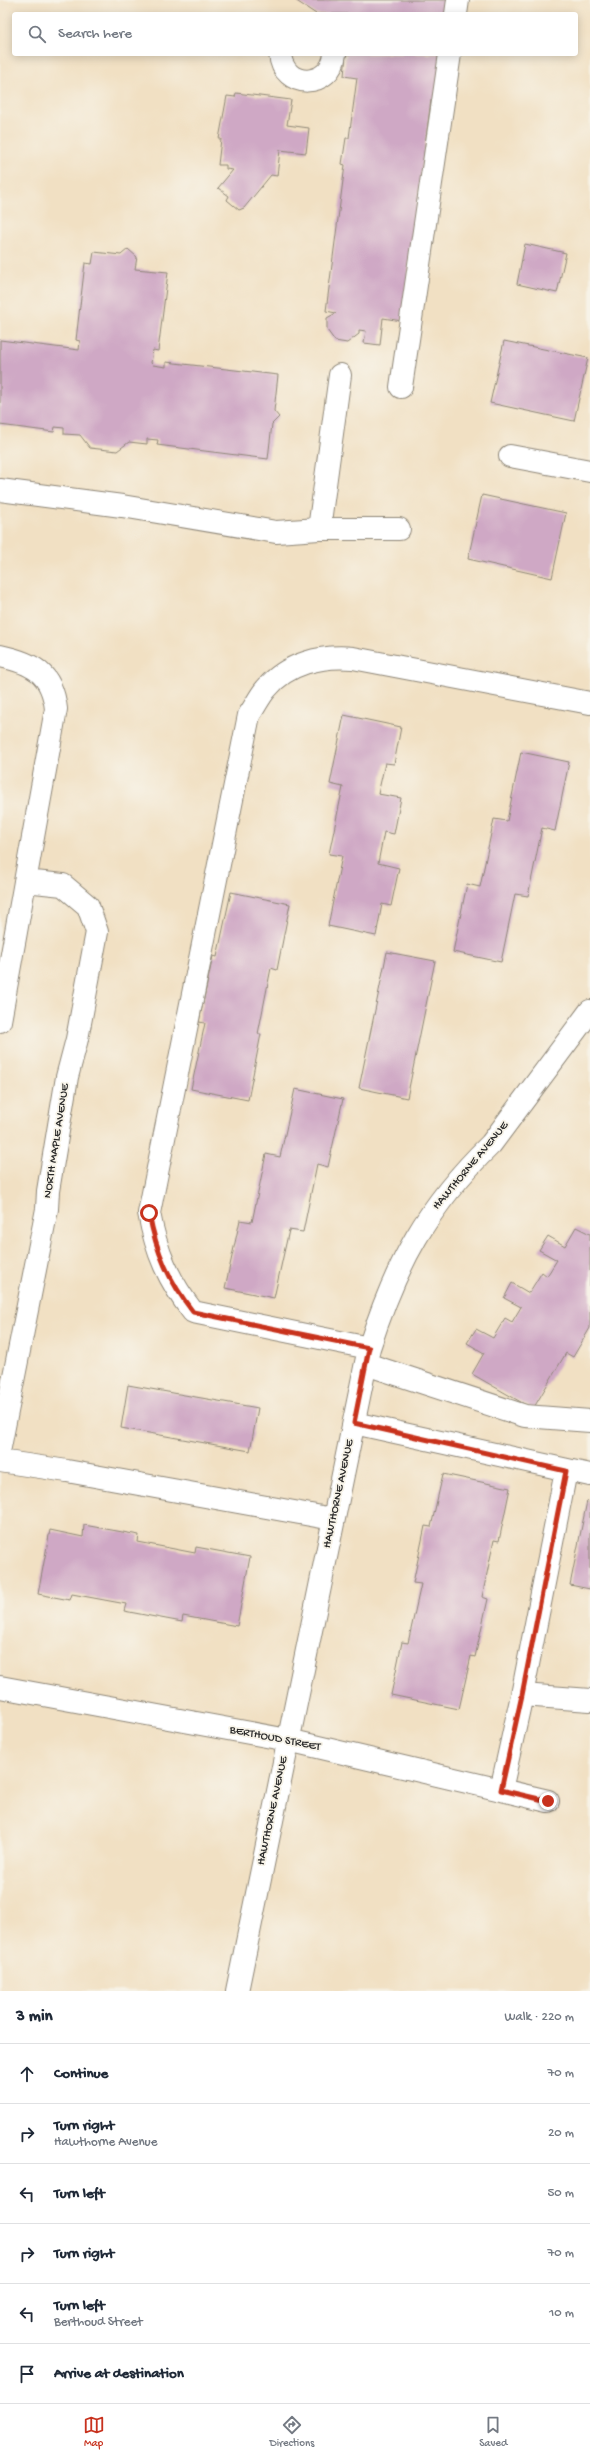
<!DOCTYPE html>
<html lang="en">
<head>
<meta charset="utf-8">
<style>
  :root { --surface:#fff; --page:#f6f6f7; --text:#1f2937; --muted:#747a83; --line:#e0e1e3; --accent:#c8321e }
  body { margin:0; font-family:"Gochi Hand",sans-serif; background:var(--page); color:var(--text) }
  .stop { position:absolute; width:12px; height:12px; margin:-9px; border:3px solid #c8321e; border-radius:50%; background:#fff }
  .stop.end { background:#c8321e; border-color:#fff; box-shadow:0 1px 4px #0008 }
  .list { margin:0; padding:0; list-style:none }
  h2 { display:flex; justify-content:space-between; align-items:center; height:52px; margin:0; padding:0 16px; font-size:17px }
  h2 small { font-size:13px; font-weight:400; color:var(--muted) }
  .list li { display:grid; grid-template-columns:26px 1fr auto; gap:12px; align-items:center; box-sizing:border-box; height:60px; padding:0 16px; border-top:1px solid var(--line) }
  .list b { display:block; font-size:15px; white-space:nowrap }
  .list p { margin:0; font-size:13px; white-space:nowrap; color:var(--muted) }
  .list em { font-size:13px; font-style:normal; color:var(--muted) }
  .icon { flex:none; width:22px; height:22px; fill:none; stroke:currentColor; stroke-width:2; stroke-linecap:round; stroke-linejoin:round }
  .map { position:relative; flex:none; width:590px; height:1991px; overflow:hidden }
  .search { position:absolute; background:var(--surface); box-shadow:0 2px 10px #0003; left:12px; right:12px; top:12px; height:44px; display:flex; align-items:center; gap:10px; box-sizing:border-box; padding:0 14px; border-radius:4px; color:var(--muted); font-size:15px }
  .sheet { height:412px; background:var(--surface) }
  nav { display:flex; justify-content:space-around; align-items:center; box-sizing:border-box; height:56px; border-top:1px solid var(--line); background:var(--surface); font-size:11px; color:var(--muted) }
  nav a { display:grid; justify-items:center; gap:2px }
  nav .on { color:var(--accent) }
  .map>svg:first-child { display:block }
  .building { fill:#cfa8c5 }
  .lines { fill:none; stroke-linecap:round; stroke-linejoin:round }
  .minor-casing { stroke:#8e8677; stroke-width:24 }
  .minor { stroke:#fff; stroke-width:22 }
  .route { stroke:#c8321e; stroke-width:5 }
  .labels { text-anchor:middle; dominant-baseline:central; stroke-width:3.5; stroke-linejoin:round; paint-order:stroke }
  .street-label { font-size:12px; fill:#2b2b2b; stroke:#f7f3e8 }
</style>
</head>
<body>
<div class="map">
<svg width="590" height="1991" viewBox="0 0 590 1991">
  <rect width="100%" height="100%" fill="#f7f3e8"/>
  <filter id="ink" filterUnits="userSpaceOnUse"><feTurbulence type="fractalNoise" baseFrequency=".025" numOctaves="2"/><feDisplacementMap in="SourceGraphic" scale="8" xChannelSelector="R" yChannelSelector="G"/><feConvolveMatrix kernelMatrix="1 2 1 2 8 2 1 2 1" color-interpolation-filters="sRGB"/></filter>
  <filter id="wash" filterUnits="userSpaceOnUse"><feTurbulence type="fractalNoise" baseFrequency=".012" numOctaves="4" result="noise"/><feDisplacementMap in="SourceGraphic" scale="16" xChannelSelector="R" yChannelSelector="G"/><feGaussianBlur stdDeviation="0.9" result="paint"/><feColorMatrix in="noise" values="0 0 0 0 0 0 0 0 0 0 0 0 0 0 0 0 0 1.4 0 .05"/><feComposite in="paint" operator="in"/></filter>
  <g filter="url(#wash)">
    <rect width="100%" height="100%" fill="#f1e0c3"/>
    <g id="blocks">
      <path class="building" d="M295 0H449L447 14H316Z
        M346 54H442L436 100H431L402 321 383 318 380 345 364 343 366 331 359 330V334L347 343 335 341 327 330V318L336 313 326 311 345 165 342 164 346 138H349L357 78 344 76Z
        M236 93 291 100 287 125 309 128 306 153 280 150 277 176 271 175 244 208 239 210 227 200 229 196 218 188 233 170 226 169V165H218L221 139H219L227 96 235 97Z
        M525 244 566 253 557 293 517 284Z
        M128 249 137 257 135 269 168 272 158 351 153 350 151 363 153 365 166 367V362L278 375 274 411 279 417 272 424 268 459 157 445 158 440 147 439V444L129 442 117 451 90 448 80 435 64 434V428L55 427 54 432 0 425V340L79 350 80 341 76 340 85 263 92 264 94 252 121 255Z
        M504 341 588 358 574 421 490 403Z
        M482 495 566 513 552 578 468 559Z
        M344 715 401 727 394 764 385 763 378 794 401 798 394 834 384 832 378 863 399 868 391 906 382 904 376 936 328 926 342 856 329 854 343 787 330 784Z
        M521 752 569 762 555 831 542 828 528 896 515 894 501 962 453 952 467 884 480 887 494 819 507 821Z
        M231 892 290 904 277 970 271 968 258 1034H261L248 1100 191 1089 205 1023 199 1022 213 956 217 957Z
        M387 952 435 961 407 1098 359 1088Z
        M295 1089 343 1099 328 1167 317 1164 303 1232 289 1230 274 1298 225 1288 240 1220 252 1222 266 1154 280 1157Z
        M576 1227 590 1234V1328L573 1357 566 1353 533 1409 472 1374 484 1353 467 1343 476 1329 493 1338 505 1318 512 1322 521 1307 504 1298 512 1283 529 1293 542 1272 547 1276 557 1260 539 1250 548 1236 565 1246Z
        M128 1385 258 1408 250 1451 121 1428Z
        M443 1474 510 1488 499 1541 494 1540 482 1597 488 1599 475 1657 471 1656 459 1709 391 1695 402 1642 408 1643 421 1584 413 1583 425 1526 431 1527Z
        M587 1501 590 1502V1589L570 1585Z
        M84 1525 139 1535 138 1542 195 1553 196 1547 250 1557 237 1626 183 1616 182 1622 124 1611 126 1604 72 1594 70 1600 38 1594 50 1530 83 1537Z"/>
    </g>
  </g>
  <g filter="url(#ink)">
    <use href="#blocks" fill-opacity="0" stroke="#8e8677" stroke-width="1"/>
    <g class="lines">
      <defs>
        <path id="minor" d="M456 14 458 0
          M280 54C283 90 331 89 335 54
          M401 387 450 54
          M510 456 590 471
          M0 490 122 506 276 532 319 529H399
          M319 529 340 375
          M0 656C33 663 52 673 56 709L0 1021
          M369 1348 193 1312C169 1281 156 1252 149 1213L249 715C255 707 259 697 266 689 287 663 322 655 353 658L590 703
          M366 1364 525 1416 590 1421
          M354 1423 590 1475
          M0 1447 47 1209 48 1191 67 1077 77 1039 97 932 88 906 63 885 25 881
          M0 1461 67 1471 333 1519
          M0 1687 288 1740 548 1801
          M522 1695 590 1700
          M501 1790 522 1695 566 1471
          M237 1991 369 1348C396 1264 427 1206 491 1144L590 1011"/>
      </defs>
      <use href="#minor" class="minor-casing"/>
      <use href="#minor" class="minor"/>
    </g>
  </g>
  <g class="lines" filter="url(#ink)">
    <path class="route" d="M149 1213C156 1252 169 1281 193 1312L369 1348 354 1423 566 1471 522 1695 501 1790 548 1801"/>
  </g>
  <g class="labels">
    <g class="street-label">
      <text transform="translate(57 1141) rotate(-81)">NORTH MAPLE AVENUE</text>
      <text transform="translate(471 1166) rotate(-50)">HAWTHORNE AVENUE</text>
      <text transform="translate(339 1494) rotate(-78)">HAWTHORNE AVENUE</text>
      <text transform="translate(275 1739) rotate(11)">BERTHOUD STREET</text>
      <text transform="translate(273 1811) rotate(-78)">HAWTHORNE AVENUE</text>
    </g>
  </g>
</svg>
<div class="stop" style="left:149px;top:1213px"></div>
<div class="stop end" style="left:548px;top:1801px"></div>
<div class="search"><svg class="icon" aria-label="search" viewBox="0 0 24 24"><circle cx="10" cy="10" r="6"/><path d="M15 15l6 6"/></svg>Search here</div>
</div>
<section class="sheet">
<h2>3 min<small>Walk · 220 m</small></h2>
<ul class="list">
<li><svg class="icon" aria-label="ahead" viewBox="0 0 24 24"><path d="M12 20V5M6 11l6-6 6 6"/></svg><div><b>Continue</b></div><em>70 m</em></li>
<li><svg class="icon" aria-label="right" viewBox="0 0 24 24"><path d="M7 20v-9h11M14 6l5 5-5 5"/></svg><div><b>Turn right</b><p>Hawthorne Avenue</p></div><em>20 m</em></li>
<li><svg class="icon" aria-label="left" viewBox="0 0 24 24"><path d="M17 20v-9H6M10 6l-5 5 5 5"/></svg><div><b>Turn left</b></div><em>50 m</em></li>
<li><svg class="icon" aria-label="right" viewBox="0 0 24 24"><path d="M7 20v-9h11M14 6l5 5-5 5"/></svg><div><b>Turn right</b></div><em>70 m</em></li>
<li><svg class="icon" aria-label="left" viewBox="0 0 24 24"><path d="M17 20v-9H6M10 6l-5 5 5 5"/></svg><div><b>Turn left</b><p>Berthoud Street</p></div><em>10 m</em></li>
<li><svg class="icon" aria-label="arrive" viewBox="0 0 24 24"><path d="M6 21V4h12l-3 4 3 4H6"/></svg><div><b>Arrive at destination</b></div></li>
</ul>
</section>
<nav>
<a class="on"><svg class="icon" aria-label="map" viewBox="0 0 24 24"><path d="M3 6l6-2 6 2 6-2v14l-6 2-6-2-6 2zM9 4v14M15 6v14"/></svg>Map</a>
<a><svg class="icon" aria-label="directions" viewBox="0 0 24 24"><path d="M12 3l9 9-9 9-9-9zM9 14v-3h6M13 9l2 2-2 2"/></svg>Directions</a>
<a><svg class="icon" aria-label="saved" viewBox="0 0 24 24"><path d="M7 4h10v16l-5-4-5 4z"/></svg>Saved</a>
</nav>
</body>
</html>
